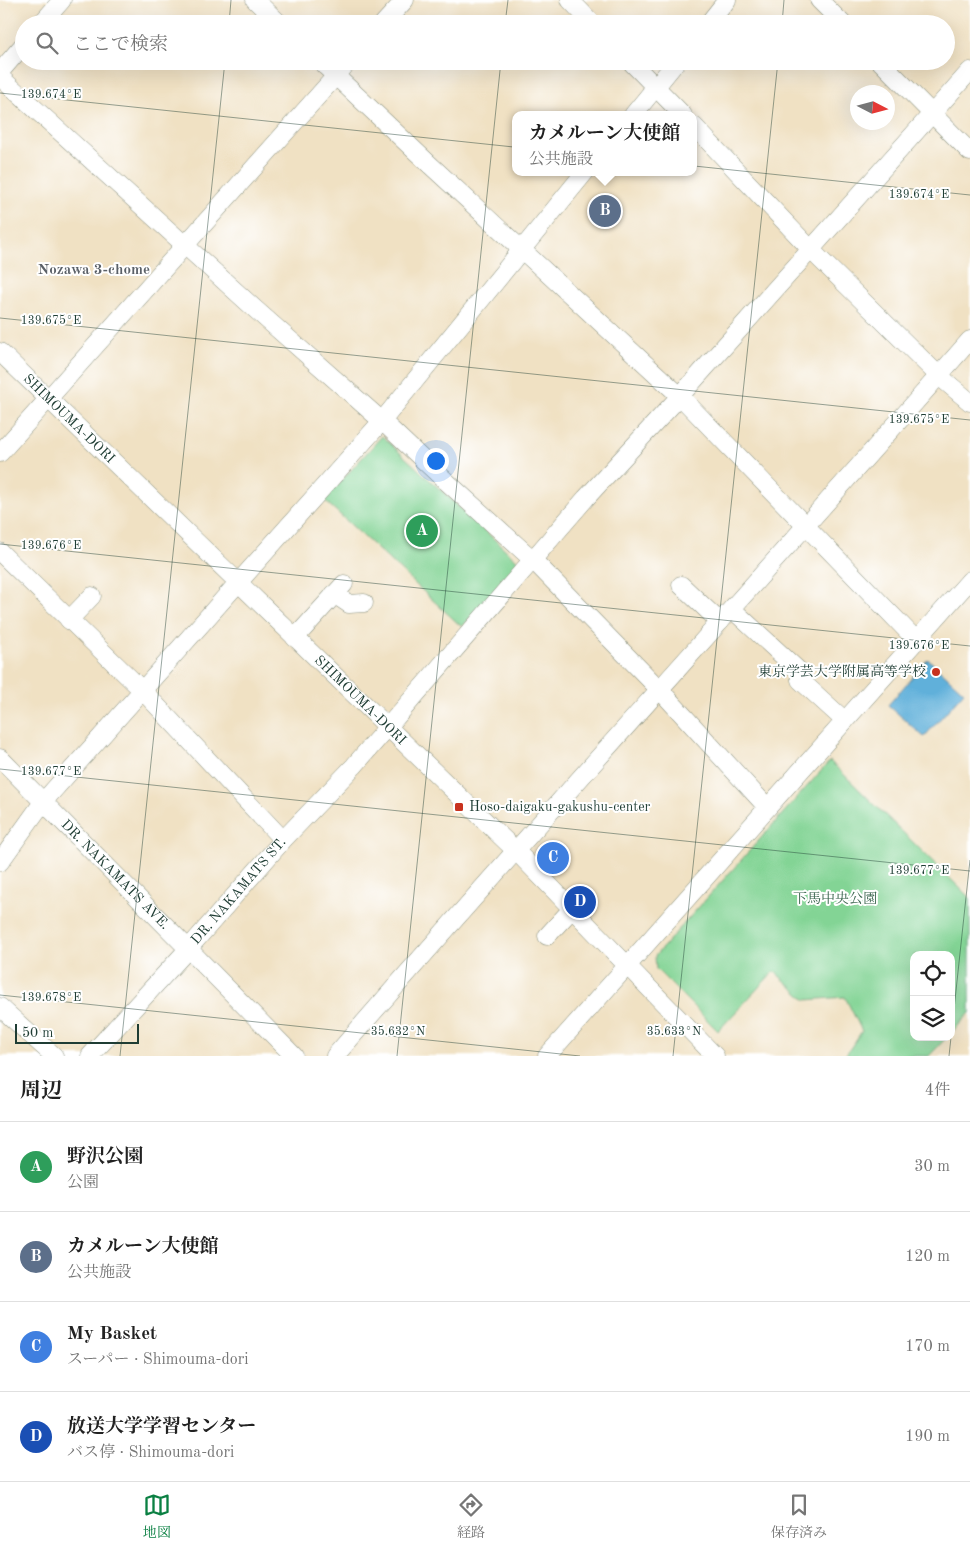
<!DOCTYPE html>
<html lang="ja">
<head>
<meta charset="utf-8">
<style>
  :root { --surface:#fff; --page:#f6f6f6; --text:#222; --muted:#767676; --line:#e0e0e0; --accent:#0b8043 }
  body { margin:0; font-family:"Old Standard TT","Noto Serif JP",serif; background:var(--page); color:var(--text) }
  .controls { position:absolute; right:15px; bottom:15px; display:grid; overflow:hidden; border-radius:10px; box-shadow:0 5px 20px #0002 }
  .controls button { width:45px; height:45px; display:grid; place-items:center; padding:0; border:0; border-bottom:1px solid var(--line); background:var(--surface); color:var(--text); font:25px sans-serif }
  .compass { position:absolute; left:850px; top:85px; width:45px; height:45px; border-radius:50%; background:var(--surface); box-shadow:0 5px 20px #0002; rotate:96deg }
  .scale { position:absolute; left:15px; bottom:12px; width:124px; box-sizing:border-box; padding-left:5px; border:2px solid #1f3d34; border-top:0; font-size:14px; line-height:18px; white-space:nowrap; color:#1f3d34; -webkit-text-stroke:4px #fff; paint-order:stroke }
  .you { position:absolute; left:435px; top:460px; width:18px; height:18px; margin:-12px; border:4px solid #fff; border-radius:50%; background:#1a73e8; box-shadow:0 0 0 8px #1a73e833 }
  .badge { display:grid; place-items:center; width:32px; height:32px; border-radius:50%; background:var(--accent); color:#fff; font-size:16px; font-weight:700 }
  .pin { position:absolute; translate:-50% -50%; border:2px solid #fff; box-shadow:0 1px 5px #0006 }
  .popup { position:absolute; left:512px; top:111px; width:185px; height:65px; box-sizing:border-box; display:grid; place-content:center; border-radius:10px; background:var(--surface); filter:drop-shadow(0 1px 4px #0005); font-size:16px; white-space:nowrap; color:var(--muted) }
  .popup b { font-size:19px; color:var(--text) }
  .popup::after { content:''; position:absolute; left:50%; top:100%; margin-left:-10px; border:10px solid transparent; border-top-color:var(--surface) }
  .list { margin:0; padding:0; list-style:none }
  h2 { display:flex; justify-content:space-between; align-items:center; height:65px; margin:0; padding:0 20px; font-size:21px }
  h2 small { font-size:16px; font-weight:400; color:var(--muted) }
  .list li { display:grid; grid-template-columns:32px 1fr auto; gap:15px; align-items:center; box-sizing:border-box; height:90px; padding:0 20px; border-top:1px solid var(--line) }
  .list b { display:block; font-size:19px; white-space:nowrap }
  .list p { margin:0; font-size:16px; white-space:nowrap; color:var(--muted) }
  .list em { font-size:16px; font-style:normal; color:var(--muted) }
  .icon { flex:none; width:28px; height:28px; fill:none; stroke:currentColor; stroke-width:2; stroke-linecap:round; stroke-linejoin:round }
  .map { position:relative; flex:none; width:970px; height:1056px; overflow:hidden }
  .search { position:absolute; background:var(--surface); box-shadow:0 5px 20px #0002; left:15px; right:15px; top:15px; height:55px; display:flex; align-items:center; gap:12px; box-sizing:border-box; padding:0 18px; border-radius:28px; color:var(--muted); font-size:19px }
  .sheet { height:425px; background:var(--surface) }
  nav { display:flex; justify-content:space-around; align-items:center; box-sizing:border-box; height:70px; border-top:1px solid var(--line); background:var(--surface); font-size:14px; color:var(--muted) }
  nav a { display:grid; justify-items:center; gap:2px }
  nav .on { color:var(--accent) }
  .map>svg:first-child { display:block }
  .green { fill:#83d495; stroke:#518864 }
  .water { fill:#60b0da; stroke:#407687 }
  .lines { fill:none; stroke-linecap:round; stroke-linejoin:round }
  .minor-casing { stroke:#888f7c; stroke-width:19 }
  .minor { stroke:#fff; stroke-width:18 }
  .ticks { fill:none; stroke:#1f3d34; stroke-width:1; stroke-opacity:0.45 }
  .poi-dot { fill:#c8321e; stroke:#fff; stroke-width:2 }
  .labels { text-anchor:middle; dominant-baseline:central; stroke-width:4; stroke-linejoin:round; paint-order:stroke }
  .street-label { font-size:14px; fill:#1f3d34; stroke:#fff }
  .poi-label { font-size:14px; fill:#1f3d34; stroke:#fff; text-anchor:end }
  .park-label { font-size:14px; fill:#38634c; stroke:#fff }
  .neighbourhood-label { font-size:15px; font-weight:bold; fill:#5b6168; stroke:#fff }
  .ticks-label { font-size:12px; text-anchor:middle; fill:#1f3d34; stroke:#fff; stroke-width:4; stroke-linejoin:round; paint-order:stroke }
</style>
</head>
<body>
<div class="map">
<svg width="970" height="1056" viewBox="0 0 970 1056">
  <rect width="100%" height="100%" fill="#fff"/>
  <filter id="ink" filterUnits="userSpaceOnUse"><feTurbulence type="fractalNoise" baseFrequency=".02" numOctaves="2"/><feDisplacementMap in="SourceGraphic" scale="10" xChannelSelector="R" yChannelSelector="G"/><feConvolveMatrix kernelMatrix="1 2 1 2 8 2 1 2 1" color-interpolation-filters="sRGB"/></filter>
  <filter id="wash" filterUnits="userSpaceOnUse"><feTurbulence type="fractalNoise" baseFrequency=".0096" numOctaves="4" result="noise"/><feDisplacementMap in="SourceGraphic" scale="20" xChannelSelector="R" yChannelSelector="G"/><feGaussianBlur stdDeviation="1.12" result="paint"/><feColorMatrix in="noise" values="0 0 0 0 0 0 0 0 0 0 0 0 0 0 0 0 0 1.4 0 .05"/><feComposite in="paint" operator="in"/></filter>
  <g filter="url(#wash)">
    <rect width="100%" height="100%" fill="#f0e1c3"/>
    <path class="green" d="M382 436 520 563 462 627 324 500Z
      M830 761 970 898V1013L951 1033V955H914V1037H947L929 1056H845L862 1031 845 997 806 1000 774 971 718 1031 656 969 655 956Z"/>
    <path class="water" d="M928 659 964 692 924 737 888 705Z"/>
  </g>
  <g filter="url(#ink)">
    <g class="lines">
      <defs>
        <g id="minor">
          <path d="M255 0 280 24"/>
          <path d="M570 0 593 24"/>
          <path d="M819 0 843 24"/>
          <path d="M41 24 62 0"/>
          <path d="M383 24 405 0"/>
          <path d="M708 24 727 0"/>
          <path d="M320 61 428 163 680 396 917 641"/>
          <path d="M630 61 683 115"/>
          <path d="M880 61 970 152"/>
          <path d="M0 72 24 44"/>
          <path d="M0 77 255 309 382 421 436 472 533 560 660 690 767 807"/>
          <path d="M633 115 677 61"/>
          <path d="M694 126 819 258 939 376 970 402"/>
          <path id="s1" d="M0 352 515 850 715 1056"/>
          <path d="M0 453 349 61"/>
          <path d="M0 552 143 691 283 840"/>
          <path d="M681 585 720 622"/>
          <path d="M334 594 349 604 364 603"/>
          <path d="M732 609 799 671 800 680 844 720"/>
          <path d="M69 620 92 596"/>
          <path d="M295 638 344 584"/>
          <path id="s2" d="M0 758 294 1056"/>
          <path d="M0 862 43 802 382 421 585 172"/>
          <path d="M547 936 571 910"/>
          <path d="M0 1007 54 1056"/>
          <path id="s3" d="M90 1056 189 948 283 840 354 766 586 498 680 396 970 71"/>
          <path d="M335 1056C544 815 760 580 970 340"/>
          <path d="M547 1056 970 580"/>
        </g>
      </defs>
      <use href="#minor" class="minor-casing"/>
      <use href="#minor" class="minor"/>
    </g>
  </g>
  <path class="ticks" d="M229 24 231 0M505 24 508 0M782 24 784 0M0 93 970 195M0 318 970 420M0 544 970 646M0 769 970 871M0 995 580 1056M120 1056 225 61M397 1056 501 61M673 1056 778 61M949 1056 970 860"/>
  <g class="poi-dot">
    <circle cx="936" cy="672" r="5"/>
    <rect x="454" y="802" width="10" height="10" rx="2.5"/>
  </g>
  <g class="labels">
    <g class="street-label">
      <text stroke="none"><textPath href="#s1" startOffset="96">SHIMOUMA-DORI</textPath></text>
      <text stroke="none"><textPath href="#s1" startOffset="501">SHIMOUMA-DORI</textPath></text>
      <text stroke="none"><textPath href="#s2" startOffset="164">DR. NAKAMATS AVE.</textPath></text>
      <text stroke="none"><textPath href="#s3" startOffset="222">DR. NAKAMATS ST.</textPath></text>
    </g>
    <g class="poi-label">
      <text x="926" y="672">東京学芸大学附属高等学校</text>
      <text x="469" y="807" text-anchor="start">Hoso-daigaku-gakushu-center</text>
    </g>
    <g class="park-label">
      <text x="835" y="899">下馬中央公園</text>
    </g>
    <g class="neighbourhood-label">
      <text x="94" y="270">Nozawa 3-chome</text>
    </g>
  </g>
  <g class="ticks-label">
    <text x="51" y="98">139.674°E</text>
    <text x="919" y="198">139.674°E</text>
    <text x="51" y="324">139.675°E</text>
    <text x="919" y="423">139.675°E</text>
    <text x="51" y="549">139.676°E</text>
    <text x="919" y="649">139.676°E</text>
    <text x="51" y="775">139.677°E</text>
    <text x="919" y="874">139.677°E</text>
    <text x="51" y="1001">139.678°E</text>
    <text x="398" y="1035">35.632°N</text>
    <text x="674" y="1035">35.633°N</text>
  </g>
</svg>
<div class="controls">
<button><svg class="icon" aria-label="locate" viewBox="0 0 24 24"><circle cx="12" cy="12" r="6"/><path d="M12 2v4M12 18v4M2 12h4M18 12h4"/></svg></button>
<button><svg class="icon" aria-label="layers" viewBox="0 0 24 24"><path d="M12 4l9 5-9 5-9-5zM3 14l9 5 9-5"/></svg></button>
</div>
<svg class="compass" viewBox="-18 -18 36 36"><path d="M0-13l5 13h-10z" fill="#e53935"/><path d="M0 13l5-13h-10z" fill="#767676"/></svg>
<div class="scale">50 m</div>
<div class="you"></div>
<div class="pin badge" style="left:422px;top:531px;background:#2e9e5b">A</div>
<div class="pin badge" style="left:605px;top:211px;background:#5c6f8a">B</div>
<div class="popup"><b>カメルーン大使館</b>公共施設</div>
<div class="pin badge" style="left:553px;top:858px;background:#3f7fe0">C</div>
<div class="pin badge" style="left:580px;top:902px;background:#1a4fb4">D</div>
<div class="search"><svg class="icon" aria-label="search" viewBox="0 0 24 24"><circle cx="10" cy="10" r="6"/><path d="M15 15l6 6"/></svg>ここで検索</div>
</div>
<section class="sheet">
<h2>周辺<small>4件</small></h2>
<ul class="list">
<li><span class="badge" style="background:#2e9e5b">A</span><div><b>野沢公園</b><p>公園</p></div><em>30 m</em></li>
<li><span class="badge" style="background:#5c6f8a">B</span><div><b>カメルーン大使館</b><p>公共施設</p></div><em>120 m</em></li>
<li><span class="badge" style="background:#3f7fe0">C</span><div><b>My Basket</b><p>スーパー · Shimouma-dori</p></div><em>170 m</em></li>
<li><span class="badge" style="background:#1a4fb4">D</span><div><b>放送大学学習センター</b><p>バス停 · Shimouma-dori</p></div><em>190 m</em></li>
</ul>
</section>
<nav>
<a class="on"><svg class="icon" aria-label="map" viewBox="0 0 24 24"><path d="M3 6l6-2 6 2 6-2v14l-6 2-6-2-6 2zM9 4v14M15 6v14"/></svg>地図</a>
<a><svg class="icon" aria-label="directions" viewBox="0 0 24 24"><path d="M12 3l9 9-9 9-9-9zM9 14v-3h6M13 9l2 2-2 2"/></svg>経路</a>
<a><svg class="icon" aria-label="saved" viewBox="0 0 24 24"><path d="M7 4h10v16l-5-4-5 4z"/></svg>保存済み</a>
</nav>
</body>
</html>
